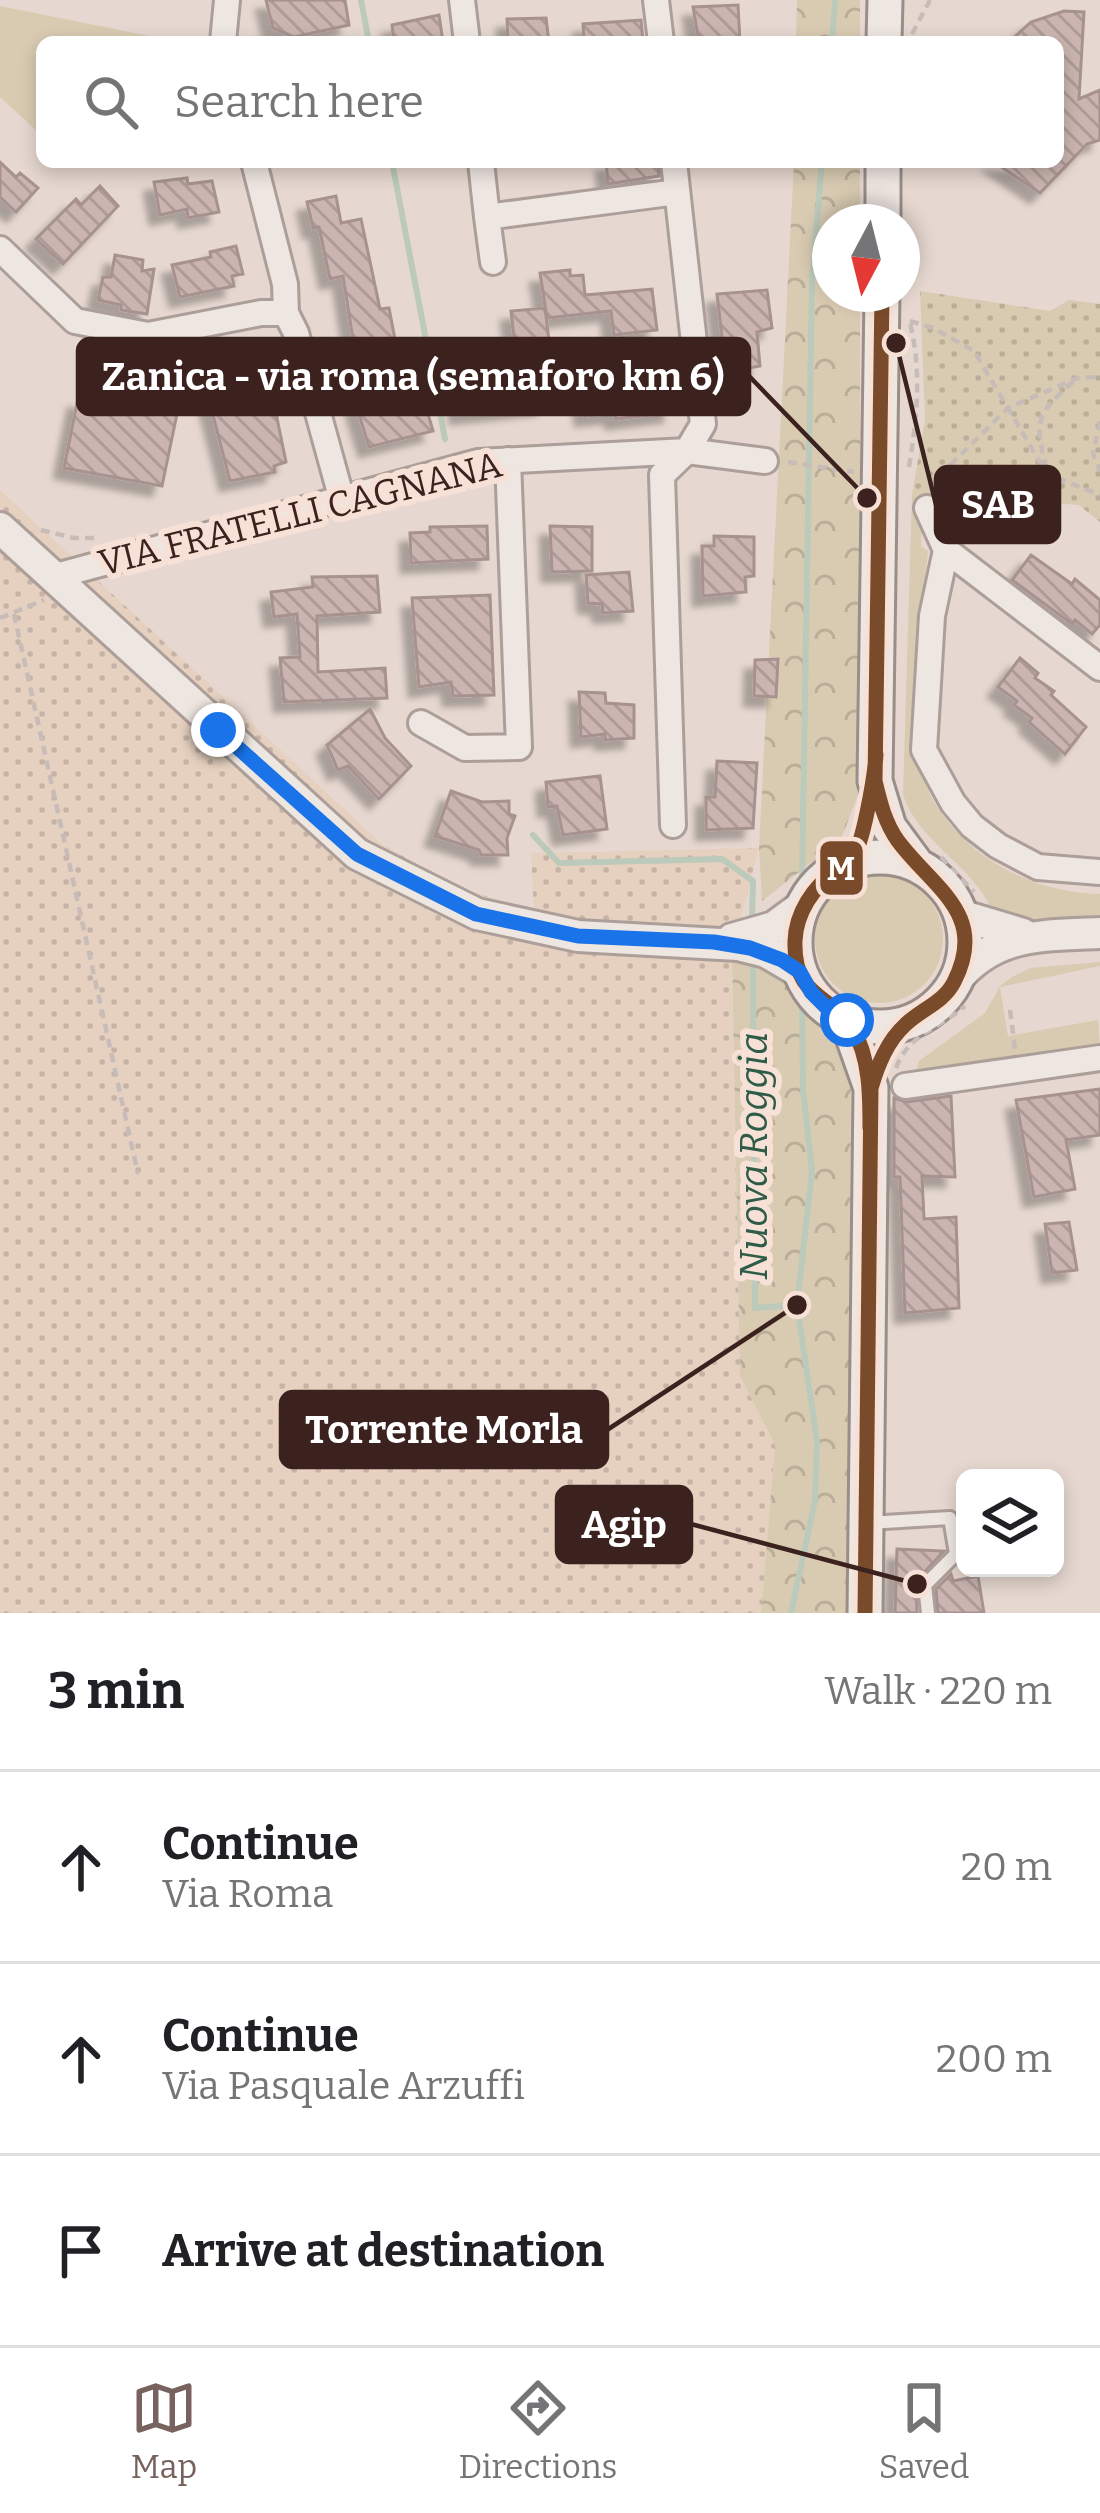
<!DOCTYPE html>
<html lang="en">
<head>
<meta charset="utf-8">
<style>
  :root { --surface:#fff; --page:#f2f2f2; --text:#202124; --muted:#757577; --line:#e0e0e0; --accent:#78625d }
  body { margin:0; font-family:Bitter,serif; background:var(--page); color:var(--text) }
  .controls { position:absolute; right:36px; bottom:36px; display:grid; overflow:hidden; border-radius:18px; box-shadow:0 6px 18px #0003 }
  .controls button { width:108px; height:108px; display:grid; place-items:center; padding:0; border:0; border-bottom:3px solid var(--line); background:var(--surface); color:var(--text); font:60px sans-serif }
  .compass { position:absolute; left:812px; top:204px; width:108px; height:108px; border-radius:50%; background:var(--surface); box-shadow:0 6px 18px #0003; rotate:187deg }
  .stop { position:absolute; width:36px; height:36px; margin:-27px; border:9px solid #1a73e8; border-radius:50%; background:#fff }
  .stop.end { background:#1a73e8; border-color:#fff; box-shadow:0 3px 12px #0008 }
  .list { margin:0; padding:0; list-style:none }
  h2 { display:flex; justify-content:space-between; align-items:center; height:156px; margin:0; padding:0 48px; font-size:51px }
  h2 small { font-size:39px; font-weight:400; color:var(--muted) }
  .list li { display:grid; grid-template-columns:78px 1fr auto; gap:36px; align-items:center; box-sizing:border-box; height:192px; padding:0 48px; border-top:3px solid var(--line) }
  .list b { display:block; font-size:45px; white-space:nowrap }
  .list p { margin:0; font-size:39px; white-space:nowrap; color:var(--muted) }
  .list em { font-size:39px; font-style:normal; color:var(--muted) }
  .icon { flex:none; width:66px; height:66px; fill:none; stroke:currentColor; stroke-width:2; stroke-linecap:round; stroke-linejoin:round }
  .map { position:relative; flex:none; width:1100px; height:1613px; overflow:hidden }
  .search { position:absolute; background:var(--surface); box-shadow:0 6px 18px #0003; left:36px; right:36px; top:36px; height:132px; display:flex; align-items:center; gap:30px; box-sizing:border-box; padding:0 42px; border-radius:18px; color:var(--muted); font-size:45px }
  .sheet { height:732px; background:var(--surface) }
  nav { display:flex; justify-content:space-around; align-items:center; box-sizing:border-box; height:168px; border-top:3px solid var(--line); background:var(--surface); font-size:33px; color:var(--muted) }
  nav a { display:grid; justify-items:center; gap:6px }
  nav .on { color:var(--accent) }
  .map>svg:first-child { display:block }
  .farmland { fill:url(#farmland-dots) }
  .green { fill:#d9cbb2 }
  .forest { fill:url(#forest-crowns) }
  .park { fill:url(#park-dots) }
  .lines { fill:none; stroke-linecap:round; stroke-linejoin:round }
  .stream { stroke:#bbcaba; stroke-width:6 }
  .building { fill:url(#building-back-hatch); stroke:#a7928f; stroke-width:3; filter:url(#shadow) }
  .service-casing { stroke:#ac9e98; stroke-width:18 }
  .minor-casing { stroke:#ac9e98; stroke-width:30 }
  .tertiary-casing { stroke:#ac9e98; stroke-width:36 }
  .secondary-casing { stroke:#9b8d88; stroke-width:39 }
  .path { stroke:#c7bcb8; stroke-width:4.5; stroke-dasharray:9 6; stroke-linecap:butt }
  .service { stroke:#eee6e1; stroke-width:12 }
  .minor { stroke:#eee6e1; stroke-width:24 }
  .tertiary { stroke:#eee6e1; stroke-width:30 }
  .secondary { stroke:#eee6e1; stroke-width:33 }
  .bus-1-casing { stroke:#f7e1d6; stroke-width:24 }
  .bus-1 { stroke:#7a4b2a; stroke-width:15 }
  .route { stroke:#1a73e8; stroke-width:15 }
  .labels { text-anchor:middle; dominant-baseline:central; stroke-width:12; stroke-linejoin:round; paint-order:stroke }
  .street-label { font-size:36px; fill:#3c221f; stroke:#f7e1d6 }
  .water-label { font-size:39px; font-style:italic; fill:#2e5c48; stroke:#f7e1d6 }
  .leader { fill:none; stroke:#3c221f; stroke-width:4.5 }
  .callout-dot { fill:#3c221f; stroke:#f7e1d6; stroke-width:4.5 }
  .callout { fill:#3c221f; stroke:#3c221f; stroke-width:4.5 }
  .callout-label { font-size:39px; text-anchor:middle; font-weight:bold; fill:#fff }
  .line-badge { stroke:#f7e1d6; stroke-width:4.5 }
  .badge-label { font-size:33px; text-anchor:middle; font-weight:bold; fill:#fff }
</style>
</head>
<body>
<div class="map">
<svg width="1100" height="1613" viewBox="0 0 1100 1613">
  <defs>
    <pattern id="farmland-dots" width="8" height="8" patternUnits="userSpaceOnUse" patternTransform="scale(3)"><rect width="8" height="8" fill="#e6d1c0"/><path d="M2 2h.1M6 6h.1" fill="none" stroke="#c6b3a5" stroke-width="1.8" stroke-linecap="round"/></pattern>
    <pattern id="forest-crowns" width="20" height="18" patternUnits="userSpaceOnUse" patternTransform="scale(3)"><rect width="20" height="18" fill="#d9cbb2"/><path d="M2 6a3 3 0 1 1 6 0M12 15a3 3 0 1 1 6 0" fill="none" stroke="#bbae99"/></pattern>
    <pattern id="park-dots" width="8" height="8" patternUnits="userSpaceOnUse" patternTransform="scale(3)"><rect width="8" height="8" fill="#d9cbb2"/><path d="M2 2h.1M6 6h.1" fill="none" stroke="#bbae99" stroke-width="1.8" stroke-linecap="round"/></pattern>
    <pattern id="building-back-hatch" width="6" height="6" patternUnits="userSpaceOnUse" patternTransform="scale(3)"><rect width="6" height="6" fill="#cab5b0"/><path d="M-1 5l2 2M0 0l6 6M5-1l2 2" fill="none" stroke="#ae9b97"/></pattern>
    <filter id="shadow"><feDropShadow dx="-10" dy="10" stdDeviation="3" flood-color="#0004"/></filter>
  </defs>
  <rect width="100%" height="100%" fill="#e6d8d0"/>
  <path class="farmland" d="M0 490 382 844 457 887 534 911 531 853 759 848 732 954 740 1376 775 1445 761 1613H0Z"/>
  <path class="green" d="M0 6 180 42H42V136L0 97Z
    M912 494 924 495 921 546 928 551C923 611 906 726 925 781 934 810 957 834 980 853 1015 879 1057 893 1100 894V925L1037 928 994 915C975 865 920 845 903 795Z
    M815 939a64 64 0 1 1 128 0a64 64 0 1 1-128 0Z
    M1100 962V966L1000 987 1008 1036 1098 1020 1100 1044 914 1078 919 1061 985 1013 1000 986 1012 977 1030 968Z"/>
  <path class="forest" d="M797 0H860V42H796Z
    M794 162H860V222H830V294H860V790L841 839 762 901 759 848Z
    M732 954 770 955 825 1016 851 1061 849 1613H761L775 1445 740 1376Z"/>
  <path class="park" d="M920 291 1050 311 1069 300 1100 304V522L1079 505 912 494 925 419Z"/>
  <g class="lines">
    <path class="stream" d="M361 0 369 42
      M832 42 835 0
      M392 162 445 439
      M533 835 559 863 722 859 753 881 752 920
      M802 879 812 280 822 162
      M753 962 755 1308 797 1305
      M791 1613 815 1501 817 1441 797 1305 812 1171 803 1089 802 1010"/>
  </g>
  <path class="building" d="M266 0H345L349 25 294 37 273 28Z
    M738 5 740 42H699L693 7Z
    M1064 11 1084 12 1079 99 1100 90V140L1087 144 1040 193 994 162H1058V42H1009L1031 22Z
    M439 15 443 42H394L392 25Z
    M546 18 549 42H508L507 19Z
    M641 20 643 42H584L583 24Z
    M0 162 16 177 20 173 38 188 16 212 0 197Z
    M606 162H658L659 176 608 184Z
    M187 178 188 184 212 181 219 212 188 218 187 209 160 215 154 182Z
    M100 186 118 206 63 264 36 239 76 199 81 205Z
    M336 196 341 223 361 219 380 309 389 308 404 386 419 383 433 431 369 447 354 398 375 393 367 356 356 358 343 276 330 279 319 227 313 228 307 202Z
    M236 246 243 274 232 276 234 286 180 297 172 265 211 257 210 252Z
    M115 255 143 260 142 271 154 269 147 314 121 310V305L98 300 103 277H111Z
    M570 270V276L583 275 585 295 652 289 657 330 614 335 611 311 547 318 540 273Z
    M767 290 772 328 757 332 760 366 726 372 717 294Z
    M545 308 549 341 535 343 546 405 460 414 457 380 518 373 511 311Z
    M641 372 643 378 668 376 673 412 616 419 614 413 585 416 581 378Z
    M255 373 269 379 286 462 274 466 275 472 230 481 208 396 217 392V384Z
    M78 398 147 415 149 408 177 414 162 486 64 468Z
    M487 526 488 559 411 563 410 533 430 532V527Z
    M550 526 592 527V571L552 572Z
    M714 536 754 537V576L745 577 746 592 703 596 702 546H714Z
    M1031 555 1072 584 1075 579 1100 600V625L1092 634 1075 620 1072 624 1012 580Z
    M629 572 633 611 603 613 602 604 588 603 586 575Z
    M377 576 380 612 317 616 318 672 385 668 387 698 284 702 280 658 300 657 297 614 274 617 271 592 313 587 312 577Z
    M490 595 494 695 453 696 451 682 419 687 412 598Z
    M1020 658 1038 673 1035 678 1054 691 1051 695 1086 727 1065 754 1029 722 1032 718 1014 705 1017 701 998 687Z
    M778 659 776 697 754 696 755 660Z
    M579 692 605 693 606 703 634 705V738L605 740V734L581 737Z
    M370 709 385 738 411 766 379 799 348 766 338 770 327 745Z
    M717 761 757 763 753 828 706 830V797H715Z
    M600 776 607 829 563 835 557 806 548 807 546 782Z
    M451 791 482 802 509 801V814L515 816 507 838 508 855H481L479 850 435 836Z
    M1100 1089V1135L1066 1140 1075 1189 1034 1197 1016 1100Z
    M951 1096 955 1177 922 1176 924 1219 956 1217 959 1308 905 1313 900 1177H894V1098L907 1102Z
    M1069 1222 1077 1270 1052 1273 1045 1224Z
    M897 1549 944 1551 916 1581 917 1613H895Z
    M951 1574 953 1581 978 1576 984 1613H938L936 1589Z"/>
  <g class="lines">
    <defs>
      <path id="service" d="M868 1523 950 1518 956 1554 925 1585 928 1613"/>
      <path id="minor" d="M462 0 467 42
        M656 0 661 42
        M223 42 227 0
        M254 162 285 284 286 313 296 333 342 500
        M481 162 487 217 677 192
        M487 217 493 262
        M0 249 75 321 148 335 261 313H286
        M927 508 946 550 932 616 924 750 953 803 972 826 998 846 1038 867 1100 872
        M946 550 1100 668
        M52 577 478 462 687 451 765 461
        M421 723 465 748 519 747 508 460
        M673 825 662 475 687 451 703 424 674 162
        M905 1086 1100 1058"/>
      <path id="tertiary" d="M0 528 357 854 477 914 578 936 738 945 766 952 800 972
        M960 915 1023 934
        M732 939 774 927 801 907
        M955 981C995 932 1042 936 1100 933"/>
      <path id="secondary" d="M884 42 885 0
        M883 222V162
        M882 294 875 781 889 827 917 865
        M795 942a85 85 0 1 1 170 0a85 85 0 1 1-170 0Z
        M847 1020 871 1088 865 1613"/>
    </defs>
    <use href="#service" class="service-casing"/>
    <use href="#minor" class="minor-casing"/>
    <use href="#tertiary" class="tertiary-casing"/>
    <use href="#secondary" class="secondary-casing"/>
    <path class="path" d="M912 34 930 0
      M910 233V288
      M910 321 933 328 974 351 1047 474 1100 495
      M1100 421 1093 454 1100 471
      M788 462 854 472
      M909 467C917 418 922 372 910 323
      M1046 468C1034 418 1037 414 1074 381
      M929 486 1008 408 1077 378 1100 377
      M41 530 74 538H100
      M14 614 138 1174
      M0 618 44 600
      M941 857 974 892
      M1010 1010 1015 1049
      M896 1068C909 1033 938 1030 965 1006"/>
    <use href="#service" class="service"/>
    <use href="#minor" class="minor"/>
    <use href="#tertiary" class="tertiary"/>
    <use href="#secondary" class="secondary"/>
    <defs>
      <path id="bus-1" d="M870 1128C870 1096 870 1058 853 1029 833 994 793 1000 795 941 796 913 813 887 836 871 841 868 847 866 851 861 863 847 875 774 876 754
        M865 1613 871 1088C878 1065 887 1041 906 1024 922 1009 944 1002 954 982 989 914 933 888 898 841 885 823 880 802 875 781L882 294"/>
    </defs>
    <use href="#bus-1" class="bus-1-casing"/>
    <use href="#bus-1" class="bus-1"/>
  </g>
  <g class="lines">
    <path class="route" d="M218 730 357 854 476 914 578 936 714 942 750 948 782 960 800 972 811 992 827 1008 847 1020"/>
  </g>
  <g class="labels">
    <g class="street-label">
      <text transform="translate(300 514) rotate(-14)">VIA FRATELLI CAGNANA</text>
    </g>
    <g class="water-label">
      <text transform="translate(754 1156) rotate(-90)">Nuova Roggia</text>
    </g>
  </g>
  <path class="leader" d="M867 498L749 376M896 343L936 505M797 1305L607 1430M917 1584L691 1524"/>
  <g class="callout-dot">
    <circle cx="867" cy="498" r="12"/>
    <circle cx="896" cy="343" r="12"/>
    <circle cx="797" cy="1305" r="12"/>
    <circle cx="917" cy="1584" r="12"/>
  </g>
  <g class="callout">
    <rect x="78" y="339" width="671" height="75" rx="12"/>
    <rect x="936" y="467" width="123" height="75" rx="12"/>
    <rect x="281" y="1392" width="326" height="75" rx="12"/>
    <rect x="557" y="1487" width="134" height="75" rx="12"/>
  </g>
  <g class="callout-label">
    <text x="413" y="390">Zanica - via roma (semaforo km 6)</text>
    <text x="998" y="518">SAB</text>
    <text x="444" y="1443">Torrente Morla</text>
    <text x="624" y="1538">Agip</text>
  </g>
  <rect class="line-badge" x="818" y="839" width="47" height="58" rx="12" fill="#7a4b2a"/>
  <g class="badge-label">
    <text x="841" y="880">M</text>
  </g>
</svg>
<div class="controls">
<button><svg class="icon" aria-label="layers" viewBox="0 0 24 24"><path d="M12 4l9 5-9 5-9-5zM3 14l9 5 9-5"/></svg></button>
</div>
<svg class="compass" viewBox="-18 -18 36 36"><path d="M0-13l5 13h-10z" fill="#e53935"/><path d="M0 13l5-13h-10z" fill="#757577"/></svg>
<div class="stop" style="left:847px;top:1020px"></div>
<div class="stop end" style="left:218px;top:730px"></div>
<div class="search"><svg class="icon" aria-label="search" viewBox="0 0 24 24"><circle cx="10" cy="10" r="6"/><path d="M15 15l6 6"/></svg>Search here</div>
</div>
<section class="sheet">
<h2>3 min<small>Walk · 220 m</small></h2>
<ul class="list">
<li><svg class="icon" aria-label="ahead" viewBox="0 0 24 24"><path d="M12 20V5M6 11l6-6 6 6"/></svg><div><b>Continue</b><p>Via Roma</p></div><em>20 m</em></li>
<li><svg class="icon" aria-label="ahead" viewBox="0 0 24 24"><path d="M12 20V5M6 11l6-6 6 6"/></svg><div><b>Continue</b><p>Via Pasquale Arzuffi</p></div><em>200 m</em></li>
<li><svg class="icon" aria-label="arrive" viewBox="0 0 24 24"><path d="M6 21V4h12l-3 4 3 4H6"/></svg><div><b>Arrive at destination</b></div></li>
</ul>
</section>
<nav>
<a class="on"><svg class="icon" aria-label="map" viewBox="0 0 24 24"><path d="M3 6l6-2 6 2 6-2v14l-6 2-6-2-6 2zM9 4v14M15 6v14"/></svg>Map</a>
<a><svg class="icon" aria-label="directions" viewBox="0 0 24 24"><path d="M12 3l9 9-9 9-9-9zM9 14v-3h6M13 9l2 2-2 2"/></svg>Directions</a>
<a><svg class="icon" aria-label="saved" viewBox="0 0 24 24"><path d="M7 4h10v16l-5-4-5 4z"/></svg>Saved</a>
</nav>
</body>
</html>
